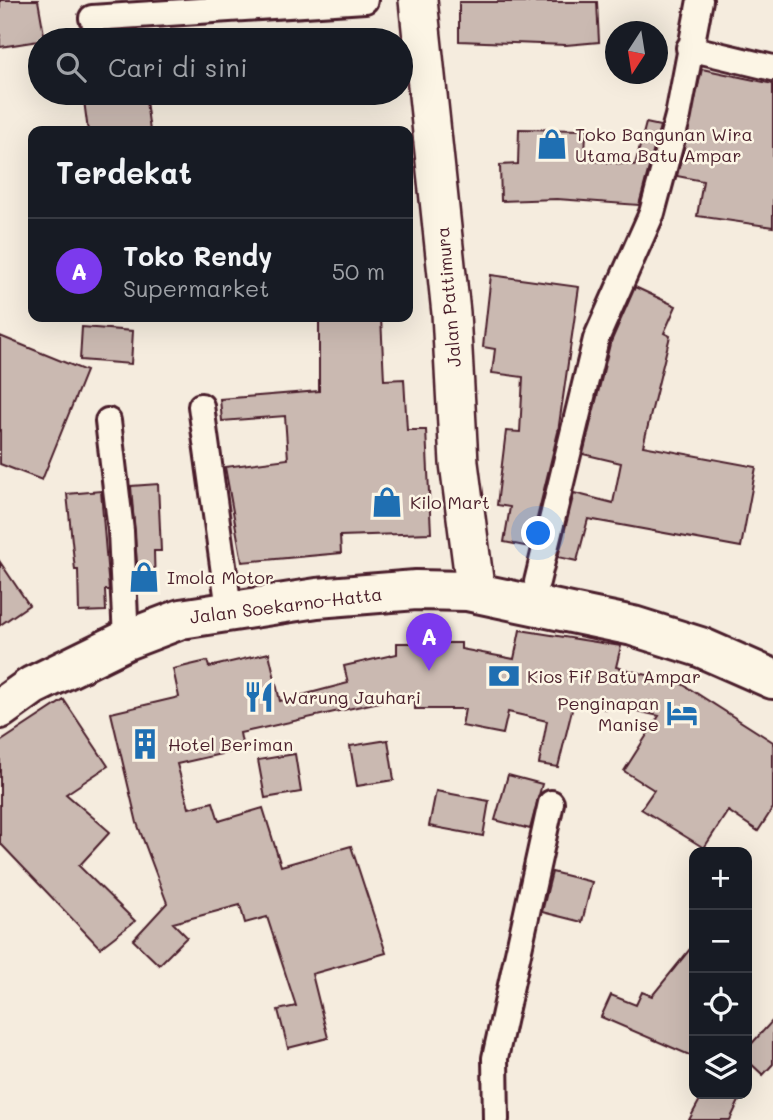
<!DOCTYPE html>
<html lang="id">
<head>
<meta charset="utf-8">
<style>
  :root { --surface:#171b24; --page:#242831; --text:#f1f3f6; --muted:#9ea1a6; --line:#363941; --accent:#7c3aed }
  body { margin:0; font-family:Mali,sans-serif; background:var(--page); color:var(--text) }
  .controls { position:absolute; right:21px; bottom:21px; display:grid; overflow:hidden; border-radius:14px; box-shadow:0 7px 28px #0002 }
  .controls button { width:63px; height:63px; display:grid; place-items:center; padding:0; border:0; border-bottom:2px solid var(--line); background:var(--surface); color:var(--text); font:35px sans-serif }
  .compass { position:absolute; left:605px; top:21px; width:63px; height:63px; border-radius:50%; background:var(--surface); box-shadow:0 7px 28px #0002; rotate:192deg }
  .you { position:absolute; left:539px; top:534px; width:24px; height:24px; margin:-18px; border:5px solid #fff; border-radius:50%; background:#1a73e8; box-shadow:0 0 0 10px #1a73e833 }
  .badge { display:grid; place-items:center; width:46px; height:46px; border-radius:50%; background:var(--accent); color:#fff; font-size:23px; font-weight:700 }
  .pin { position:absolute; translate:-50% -58px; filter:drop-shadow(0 2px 4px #0008) }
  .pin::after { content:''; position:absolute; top:37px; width:24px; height:21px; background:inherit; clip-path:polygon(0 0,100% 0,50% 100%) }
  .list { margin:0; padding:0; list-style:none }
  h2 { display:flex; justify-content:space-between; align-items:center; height:91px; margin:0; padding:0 28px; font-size:30px }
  h2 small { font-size:23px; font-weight:400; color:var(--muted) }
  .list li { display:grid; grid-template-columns:46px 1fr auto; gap:21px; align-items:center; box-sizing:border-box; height:105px; padding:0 28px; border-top:2px solid var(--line) }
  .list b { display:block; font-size:26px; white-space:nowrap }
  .list p { margin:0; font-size:23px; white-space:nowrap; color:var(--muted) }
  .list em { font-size:23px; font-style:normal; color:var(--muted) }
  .icon { flex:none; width:38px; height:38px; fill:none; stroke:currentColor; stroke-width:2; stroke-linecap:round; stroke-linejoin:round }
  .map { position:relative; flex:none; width:773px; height:1120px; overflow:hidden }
  .search { position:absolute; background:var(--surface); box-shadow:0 7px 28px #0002; left:28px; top:28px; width:385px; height:77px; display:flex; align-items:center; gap:18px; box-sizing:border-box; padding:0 24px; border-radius:38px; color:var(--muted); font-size:26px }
  .panel { position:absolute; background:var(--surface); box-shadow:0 7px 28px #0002; left:28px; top:126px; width:385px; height:196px; border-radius:14px }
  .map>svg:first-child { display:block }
  .building { fill:#cab9b1; stroke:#4a1f2b; stroke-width:2 }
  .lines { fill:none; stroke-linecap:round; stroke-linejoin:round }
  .street-casing { stroke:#4a1f2b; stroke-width:30 }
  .secondary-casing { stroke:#4a1f2b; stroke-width:42 }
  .highway-casing { stroke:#4a1f2b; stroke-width:44 }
  .street { stroke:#fcf5e5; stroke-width:24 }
  .secondary { stroke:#fcf5e5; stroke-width:37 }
  .highway { stroke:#fcf5e5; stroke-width:38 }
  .labels { text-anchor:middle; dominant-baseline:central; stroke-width:5; stroke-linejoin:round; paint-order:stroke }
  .poi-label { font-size:18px; fill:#4a1f2b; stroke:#fcf5e5; text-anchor:start }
  .street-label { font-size:18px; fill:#4a1f2b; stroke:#fcf5e5 }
</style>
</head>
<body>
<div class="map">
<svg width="773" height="1120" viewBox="0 0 773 1120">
  <rect width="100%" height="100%" fill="#f5ecde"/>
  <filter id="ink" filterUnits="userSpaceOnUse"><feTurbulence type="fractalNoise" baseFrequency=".0143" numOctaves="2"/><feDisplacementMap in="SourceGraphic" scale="14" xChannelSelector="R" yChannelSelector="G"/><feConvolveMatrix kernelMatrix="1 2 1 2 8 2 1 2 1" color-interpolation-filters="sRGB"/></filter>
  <g filter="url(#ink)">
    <path class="building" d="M0 0H38L45 40 0 47Z
      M459 2H597L599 42 566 45 459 41Z
      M702 69 773 84V227L697 216 703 181 677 176Z
      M83 93H145L150 131H88Z
      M646 123 660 126 639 205 557 199 501 201 500 165 518 164 519 129 586 130 585 160 635 165Z
      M491 275 579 287 558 432 530 547 504 542 510 507 497 505 506 431 520 432 523 377 492 373 495 349 483 347Z
      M635 287 676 306 664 333 670 336 643 446 756 467 741 547 588 519 577 561 558 557 574 493 613 503 621 463 583 454 610 344Z
      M319 317H381L384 380 404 379 407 430H426L431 533 340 536 341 553 242 562 225 467 288 459 285 416 222 421 220 399 319 391Z
      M82 327 133 331 131 364 80 360Z
      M0 336 86 371 42 480 0 464Z
      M158 484 161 551H154L155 589H139L131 486Z
      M101 491 109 590H105L106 611 79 612 78 570H75L67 494Z
      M0 562 29 605 0 625Z
      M520 630 621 646 616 667 682 684 773 742V808L758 831 728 811 704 848 641 809 654 790 624 771 659 716 607 704 606 709 574 702 558 767 539 764 547 721 508 712 503 734 462 726 465 709H415V694L240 733 243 749 177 764 189 808 213 802 219 821 263 808 281 866 351 846 386 953 312 974 328 1038 288 1048 278 1010 296 1006 267 917 245 923 240 905 173 923 187 937 159 965 133 940 167 903 137 823 111 713 179 697 173 669 207 661 209 667 269 653 280 701 348 683 344 666 397 654V643H461V649L514 659Z
      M64 700 108 766 66 794 110 832 79 866 135 921 100 948 0 843V742Z
      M388 740 394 780 357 786 350 746Z
      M295 754 301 792 265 798 258 760Z
      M508 775 542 784 530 829 495 820Z
      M436 791 489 801 483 836 429 826Z
      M552 872 592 882 582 922 542 912Z
      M694 944V1057L601 1017 611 995 636 1005 642 992 652 996Z
      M773 1020V1064L763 1075 747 1060V1049Z
      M703 1094H724L739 1101 730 1120H689Z"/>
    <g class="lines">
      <defs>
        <path id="street" d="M92 18 365 0
          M689 48 773 68
          M201 406 229 609
          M108 421 121 531 126 640
          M537 582 596 339 652 213 678 116 700 0
          M496 1120 495 1058 551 803"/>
        <path id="secondary" d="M418 0 451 313 459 463 475 587"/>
        <path id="highway" d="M0 709 32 686 126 640 181 619 317 598 416 590 467 591 633 626 700 647 773 679"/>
      </defs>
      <use href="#street" class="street-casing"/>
      <use href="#secondary" class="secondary-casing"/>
      <use href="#highway" class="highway-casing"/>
      <use href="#street" class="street"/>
      <use href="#secondary" class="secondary"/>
      <use href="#highway" class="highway"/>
    </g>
  </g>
  <defs>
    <symbol id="shop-bare" viewBox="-9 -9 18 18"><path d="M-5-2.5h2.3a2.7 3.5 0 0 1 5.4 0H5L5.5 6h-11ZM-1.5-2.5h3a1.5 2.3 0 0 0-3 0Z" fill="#1f6fb2" stroke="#fcf5e5" stroke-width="2.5" paint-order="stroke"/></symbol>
    <symbol id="bank-bare" viewBox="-9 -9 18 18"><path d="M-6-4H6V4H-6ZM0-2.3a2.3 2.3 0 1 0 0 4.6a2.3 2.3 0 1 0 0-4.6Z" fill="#1f6fb2" stroke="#fcf5e5" stroke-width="2.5" paint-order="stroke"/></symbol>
    <symbol id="restaurant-bare" viewBox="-9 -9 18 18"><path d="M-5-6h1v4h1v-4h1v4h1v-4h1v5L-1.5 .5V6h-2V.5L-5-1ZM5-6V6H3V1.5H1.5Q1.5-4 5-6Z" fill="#1f6fb2" stroke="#fcf5e5" stroke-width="2.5" paint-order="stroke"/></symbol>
    <symbol id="hotel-bare" viewBox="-9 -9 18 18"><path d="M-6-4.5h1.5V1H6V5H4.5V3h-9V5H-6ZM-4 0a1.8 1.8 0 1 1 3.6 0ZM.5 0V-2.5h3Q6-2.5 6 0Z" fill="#1f6fb2" stroke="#fcf5e5" stroke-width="2.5" paint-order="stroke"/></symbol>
    <symbol id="building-bare" viewBox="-9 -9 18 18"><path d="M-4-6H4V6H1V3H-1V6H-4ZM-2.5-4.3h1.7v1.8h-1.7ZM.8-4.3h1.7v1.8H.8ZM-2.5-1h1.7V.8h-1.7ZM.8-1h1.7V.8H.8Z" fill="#1f6fb2" stroke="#fcf5e5" stroke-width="2.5" paint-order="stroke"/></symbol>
  </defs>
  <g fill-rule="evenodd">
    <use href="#shop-bare" x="530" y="122" width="44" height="44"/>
    <use href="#shop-bare" x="365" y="480" width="44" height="44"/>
    <use href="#shop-bare" x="122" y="555" width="44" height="44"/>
    <use href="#bank-bare" x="482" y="654" width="44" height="44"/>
    <use href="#restaurant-bare" x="237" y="675" width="44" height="44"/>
    <use href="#hotel-bare" x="660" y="691" width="44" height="44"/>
    <use href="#building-bare" x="123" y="722" width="44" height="44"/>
  </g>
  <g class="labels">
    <g class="poi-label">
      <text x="575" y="134">Toko Bangunan Wira<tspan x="575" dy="21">Utama Batu Ampar</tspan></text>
      <text x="410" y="502">Kilo Mart</text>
      <text x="167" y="577">Imola Motor</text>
      <text x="527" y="676">Kios Fif Batu Ampar</text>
      <text x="282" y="697">Warung Jauhari</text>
      <text x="659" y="703" text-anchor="end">Penginapan<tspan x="659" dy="21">Manise</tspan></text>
      <text x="168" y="744">Hotel Beriman</text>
    </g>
    <g class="street-label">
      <text transform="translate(448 297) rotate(-95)">Jalan Pattimura</text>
      <text transform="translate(286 605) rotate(-7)">Jalan Soekarno-Hatta</text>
    </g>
  </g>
</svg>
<div class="controls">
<button>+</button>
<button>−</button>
<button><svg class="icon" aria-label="locate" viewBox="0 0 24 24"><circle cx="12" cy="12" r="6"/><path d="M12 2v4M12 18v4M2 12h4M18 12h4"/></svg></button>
<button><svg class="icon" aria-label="layers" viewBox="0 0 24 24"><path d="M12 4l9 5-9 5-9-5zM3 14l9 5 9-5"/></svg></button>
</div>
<svg class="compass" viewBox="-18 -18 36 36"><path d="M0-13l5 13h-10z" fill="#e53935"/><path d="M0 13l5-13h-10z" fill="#9ea1a6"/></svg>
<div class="you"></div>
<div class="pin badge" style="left:429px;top:671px">A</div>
<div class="search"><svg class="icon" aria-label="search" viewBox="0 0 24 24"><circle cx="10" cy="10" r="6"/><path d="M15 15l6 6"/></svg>Cari di sini</div>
<section class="panel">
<h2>Terdekat<small></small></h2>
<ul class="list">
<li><span class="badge">A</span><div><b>Toko Rendy</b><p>Supermarket</p></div><em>50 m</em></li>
</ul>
</section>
</div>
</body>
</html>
